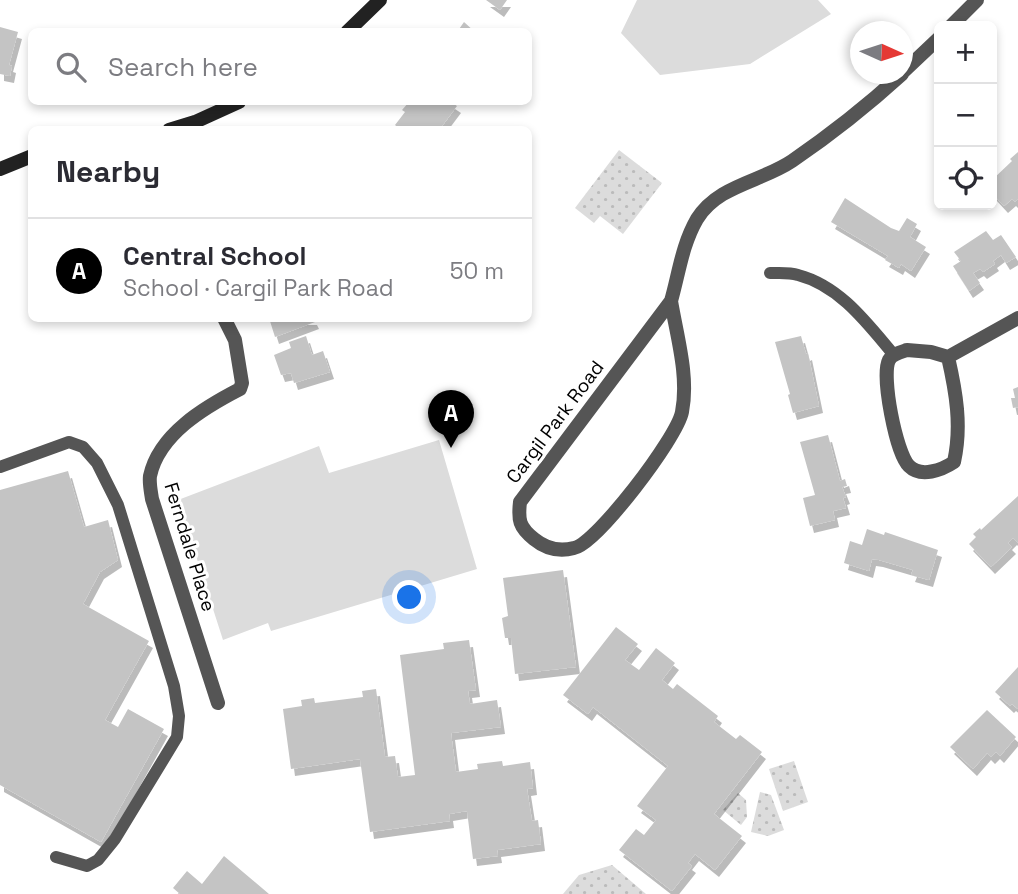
<!DOCTYPE html>
<html lang="en">
<head>
<meta charset="utf-8">
<style>
  :root { --surface:#fff; --page:#f7f7f7; --text:#2b2b33; --muted:#7c7c81; --line:#e1e1e2; --accent:#000 }
  body { margin:0; font-family:"Space Grotesk",sans-serif; background:var(--page); color:var(--text) }
  .controls { position:absolute; right:21px; top:21px; display:grid; overflow:hidden; border-radius:10px; box-shadow:0 4px 10px #0003 }
  .controls button { width:63px; height:63px; display:grid; place-items:center; padding:0; border:0; border-bottom:2px solid var(--line); background:var(--surface); color:var(--text); font:35px sans-serif }
  .compass { position:absolute; left:850px; top:21px; width:63px; height:63px; border-radius:50%; background:var(--surface); box-shadow:0 4px 10px #0003; rotate:93deg }
  .you { position:absolute; left:410px; top:598px; width:24px; height:24px; margin:-18px; border:5px solid #fff; border-radius:50%; background:#1a73e8; box-shadow:0 0 0 10px #1a73e833 }
  .badge { display:grid; place-items:center; width:46px; height:46px; border-radius:50%; background:var(--accent); color:#fff; font-size:23px; font-weight:700 }
  .pin { position:absolute; translate:-50% -58px; filter:drop-shadow(0 2px 4px #0008) }
  .pin::after { content:''; position:absolute; top:37px; width:24px; height:21px; background:inherit; clip-path:polygon(0 0,100% 0,50% 100%) }
  .list { margin:0; padding:0; list-style:none }
  h2 { display:flex; justify-content:space-between; align-items:center; height:91px; margin:0; padding:0 28px; font-size:30px }
  h2 small { font-size:23px; font-weight:400; color:var(--muted) }
  .list li { display:grid; grid-template-columns:46px 1fr auto; gap:21px; align-items:center; box-sizing:border-box; height:105px; padding:0 28px; border-top:2px solid var(--line) }
  .list b { display:block; font-size:26px; white-space:nowrap }
  .list p { margin:0; font-size:23px; white-space:nowrap; color:var(--muted) }
  .list em { font-size:23px; font-style:normal; color:var(--muted) }
  .icon { flex:none; width:38px; height:38px; fill:none; stroke:currentColor; stroke-width:2; stroke-linecap:round; stroke-linejoin:round }
  .map { position:relative; flex:none; width:1018px; height:894px; overflow:hidden }
  .search { position:absolute; background:var(--surface); box-shadow:0 4px 10px #0003; left:28px; top:28px; width:504px; height:77px; display:flex; align-items:center; gap:18px; box-sizing:border-box; padding:0 24px; border-radius:10px; color:var(--muted); font-size:26px }
  .panel { position:absolute; background:var(--surface); box-shadow:0 4px 10px #0003; left:28px; top:126px; width:504px; height:196px; border-radius:10px }
  .map>svg:first-child { display:block }
  .grass { fill:url(#grass-dots) }
  .garden { fill:#dcdcdc }
  .building { fill:#c4c4c4; filter:url(#shadow) }
  .lines { fill:none; stroke-linecap:round; stroke-linejoin:round }
  .lane { stroke:#555; stroke-width:12 }
  .street { stroke:#555; stroke-width:14 }
  .secondary { stroke:#222; stroke-width:14 }
  .labels { text-anchor:middle; dominant-baseline:central; stroke-width:6; stroke-linejoin:round; paint-order:stroke }
  .street-label { font-size:19px; fill:#000; stroke:#fff }
</style>
</head>
<body>
<div class="map">
<svg width="1018" height="894" viewBox="0 0 1018 894">
  <defs>
    <pattern id="grass-dots" width="8" height="8" patternUnits="userSpaceOnUse" patternTransform="scale(1.75)"><rect width="8" height="8" fill="#dcdcdc"/><path d="M2 2h.1M6 6h.1" fill="none" stroke="#bbb" stroke-width="1.8" stroke-linecap="round"/></pattern>
    <filter id="shadow"><feDropShadow dx="4" dy="7" stdDeviation="0" flood-color="#0004"/></filter>
  </defs>
  <rect width="100%" height="100%" fill="#fff"/>
  <path class="grass" d="M619 150 662 183 623 234 600 216 594 223 575 208Z
    M794 761 808 802 783 811 769 769Z
    M760 792 771 795 784 830 768 836 751 832Z
    M738 793 746 800 747 817 741 825 723 810Z
    M612 865 646 894H563L579 875Z"/>
  <path class="garden" d="M637 0H818L831 14 750 64 660 75 621 33Z
    M439 440 477 569 271 631 268 623 223 640 178 500 319 446 329 473Z"/>
  <path class="building" d="M486 0H507L500 10Z
    M464 22 475 32H457Z
    M0 27 18 32 9 65 12 66 10 76 0 74Z
    M409 102H451L457 106 439 130H428L424 126 422 130H401L395 125 405 112 402 110Z
    M1018 152V199L1015 202 1012 199 1004 206 992 193V180L1012 161 1010 159Z
    M845 198 891 228 899 231 907 218 917 224 910 237 926 247 911 271 901 264 899 268 885 260 888 256 831 222Z
    M986 231 993 240 1001 235 1016 257 1006 263 1001 255 993 261 995 264 983 272 980 269 973 273 980 283 969 291 953 266 961 261 954 252Z
    M269 318H313L315 322 275 337Z
    M306 336 312 355 323 351 330 372 294 383 291 373 281 375 274 355 291 348 289 342Z
    M801 336 806 354 808 353 819 406 793 413 788 395 790 394 775 342Z
    M1018 387V407L1013 408 1011 398H1015L1013 389Z
    M828 435 840 481 845 479 847 486 842 487 846 497 843 498 846 508 833 511 835 520 810 526 803 498 815 495 800 442Z
    M68 471 84 527 108 520 118 560 100 572 83 604 149 641 105 720 118 727 128 709 164 729 101 842 0 785V490Z
    M1018 496V543L1013 538 1008 543 1012 547 991 567 969 544 976 537 973 534 980 528 981 530Z
    M867 529 884 535 885 532 938 550 929 580 911 575 913 570 879 560 872 559 869 571 844 563 850 541 862 545Z
    M563 570 576 667 515 674 511 638H505L502 618 508 616 503 578Z
    M616 627 638 644 625 660 639 670 656 648 675 663 662 680 673 689 677 684 718 716 714 722 736 739 740 735 762 752 714 814 742 836 715 870 695 854 688 863 692 866 672 891 619 850 636 829 644 835 656 820 637 806 668 766 593 707 588 714 563 695Z
    M469 640 476 690 468 691 470 704 497 700 501 727 451 733 456 772 478 769 477 764 502 761 503 766 530 762 533 788 527 789 532 821 538 820 541 844 497 850 498 856 473 859 467 811 449 814 450 821 370 832 360 759 291 769 283 709 302 706 301 700 314 698 315 703 363 697 362 691 376 689 385 757 395 756 398 777 415 775 400 655 444 649 443 643Z
    M1018 667V709L1012 704 1010 706 995 692Z
    M987 710 1016 737 1000 756 996 752 991 757 987 753 973 769 950 747Z
    M224 856 269 894H180L173 888 187 871 202 884Z"/>
  <g class="lines">
    <path class="lane" d="M770 273C779 273 789 272 798 275 840 286 867 323 894 355
      M0 467 69 442 83 447 97 463 118 505 174 686 179 716 177 737 115 839 98 860 87 866 56 857"/>
    <path class="street" d="M951 26 977 0
      M902 73 939 38
      M671 301C677 337 689 376 682 412 677 438 597 543 574 548 559 552 545 548 534 539 519 527 518 520 520 502Z
      M671 301C679 273 682 245 697 219 718 185 761 182 792 161 830 135 868 105 902 74
      M907 350 931 352 948 357C956 392 962 426 954 462 942 470 921 478 909 466 896 453 881 376 889 360 892 354 901 352 907 350Z
      M948 357 1018 318
      M218 703 152 499C151 492 149 483 150 476 159 434 205 407 240 389L242 383 235 340 224 318"/>
    <path class="secondary" d="M347 32 380 0
      M169 130 195 122 239 102
      M0 169 32 156"/>
  </g>
  <g class="labels">
    <g class="street-label">
      <text transform="translate(555 422) rotate(-53)">Cargil Park Road</text>
      <text transform="translate(190 547) rotate(73)">Ferndale Place</text>
    </g>
  </g>
</svg>
<div class="controls">
<button>+</button>
<button>−</button>
<button><svg class="icon" aria-label="locate" viewBox="0 0 24 24"><circle cx="12" cy="12" r="6"/><path d="M12 2v4M12 18v4M2 12h4M18 12h4"/></svg></button>
</div>
<svg class="compass" viewBox="-18 -18 36 36"><path d="M0-13l5 13h-10z" fill="#e53935"/><path d="M0 13l5-13h-10z" fill="#7c7c81"/></svg>
<div class="you"></div>
<div class="pin badge" style="left:451px;top:448px">A</div>
<div class="search"><svg class="icon" aria-label="search" viewBox="0 0 24 24"><circle cx="10" cy="10" r="6"/><path d="M15 15l6 6"/></svg>Search here</div>
<section class="panel">
<h2>Nearby<small></small></h2>
<ul class="list">
<li><span class="badge">A</span><div><b>Central School</b><p>School · Cargil Park Road</p></div><em>50 m</em></li>
</ul>
</section>
</div>
</body>
</html>
